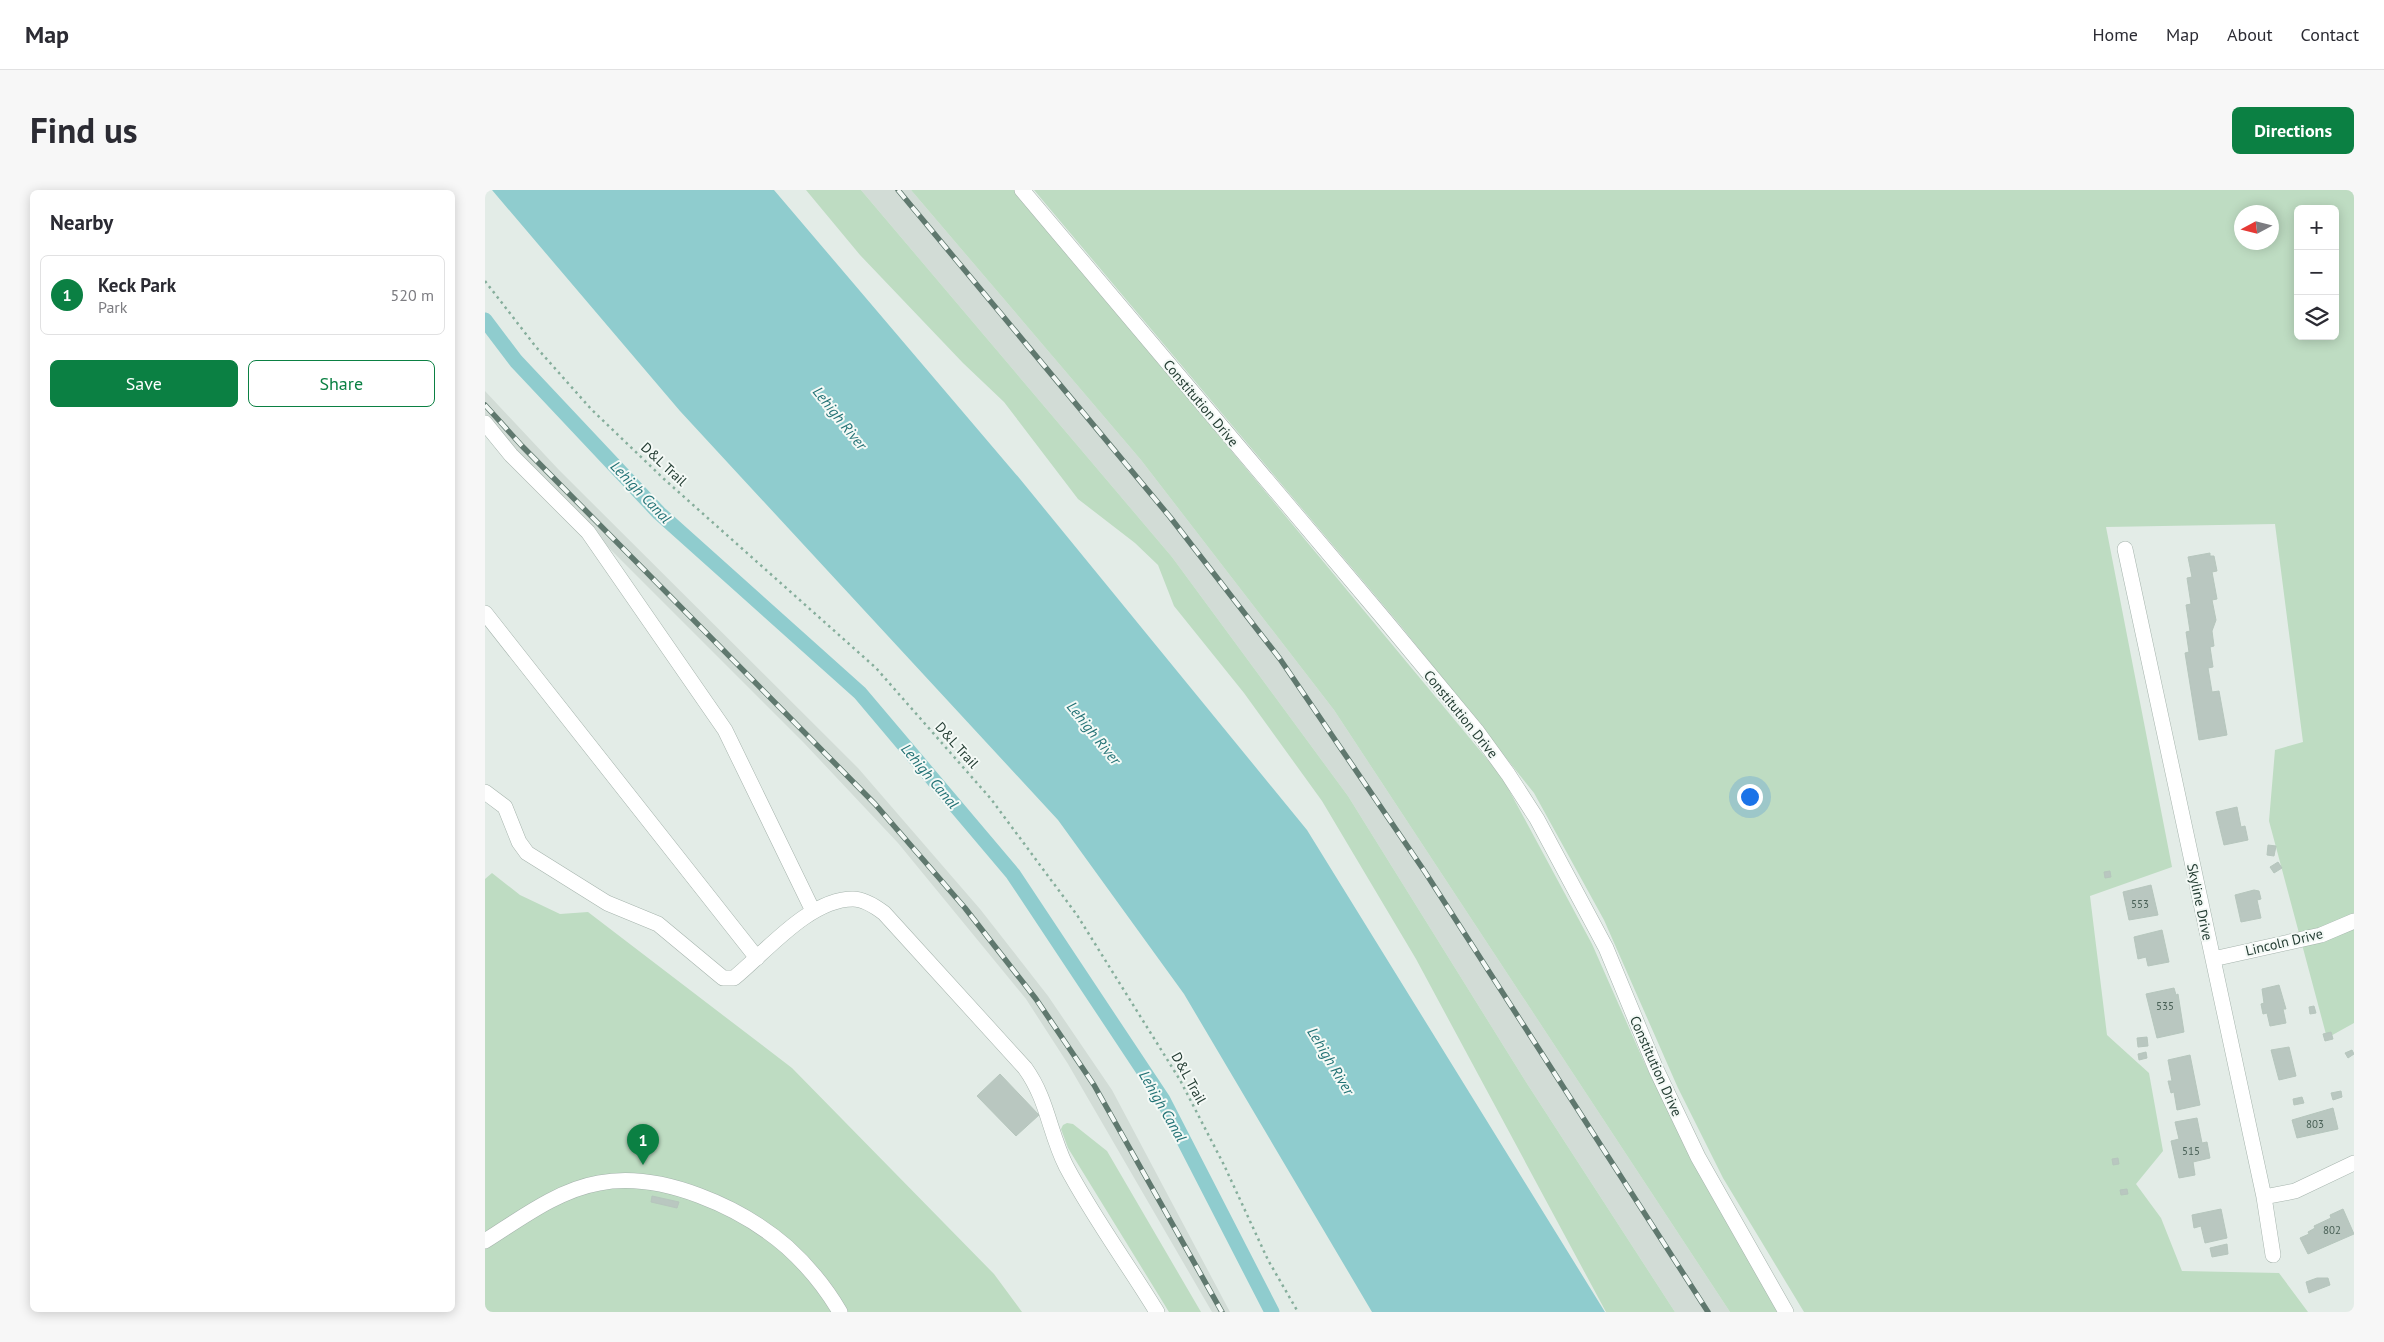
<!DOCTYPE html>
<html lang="en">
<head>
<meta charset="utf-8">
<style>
  :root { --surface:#fff; --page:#f7f7f7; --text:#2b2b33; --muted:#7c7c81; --line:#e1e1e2; --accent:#0b8043 }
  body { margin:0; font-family:"PT Sans",sans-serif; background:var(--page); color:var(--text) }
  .controls { position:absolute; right:15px; top:15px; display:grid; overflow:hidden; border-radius:8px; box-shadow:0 2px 12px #0003 }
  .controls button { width:45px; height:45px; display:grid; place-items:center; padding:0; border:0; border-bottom:1px solid var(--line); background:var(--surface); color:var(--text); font:25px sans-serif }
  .compass { position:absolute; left:1749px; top:15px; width:45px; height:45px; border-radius:50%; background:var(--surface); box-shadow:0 2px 12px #0003; rotate:263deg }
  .you { position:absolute; left:1264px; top:606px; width:18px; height:18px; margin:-12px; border:4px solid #fff; border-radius:50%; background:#1a73e8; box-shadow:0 0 0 8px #1a73e833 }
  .badge { display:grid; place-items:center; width:32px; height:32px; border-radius:50%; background:var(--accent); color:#fff; font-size:16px; font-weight:700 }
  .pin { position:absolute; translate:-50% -41px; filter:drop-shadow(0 1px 2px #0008) }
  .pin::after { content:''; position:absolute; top:26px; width:18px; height:15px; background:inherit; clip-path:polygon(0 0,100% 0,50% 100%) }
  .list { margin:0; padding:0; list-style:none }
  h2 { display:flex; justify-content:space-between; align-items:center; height:65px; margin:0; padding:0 20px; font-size:21px }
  h2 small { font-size:16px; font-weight:400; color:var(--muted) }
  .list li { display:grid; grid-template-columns:32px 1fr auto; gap:15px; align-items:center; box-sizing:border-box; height:80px; margin:0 10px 10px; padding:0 10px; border:1px solid var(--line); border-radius:8px }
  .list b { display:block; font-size:19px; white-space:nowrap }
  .list p { margin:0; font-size:16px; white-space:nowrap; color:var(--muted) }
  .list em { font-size:16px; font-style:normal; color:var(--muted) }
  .actions { display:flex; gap:10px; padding:15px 20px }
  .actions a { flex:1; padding:11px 0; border:1px solid var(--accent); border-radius:8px; text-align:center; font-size:18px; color:var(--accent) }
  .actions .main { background:var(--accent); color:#fff }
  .icon { flex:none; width:28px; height:28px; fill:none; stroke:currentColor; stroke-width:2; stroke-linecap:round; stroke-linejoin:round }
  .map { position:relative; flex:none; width:1869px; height:1122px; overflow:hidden; border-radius:8px }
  header { display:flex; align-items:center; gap:30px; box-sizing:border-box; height:70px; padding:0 25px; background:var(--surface); border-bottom:1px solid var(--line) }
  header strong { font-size:24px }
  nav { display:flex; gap:28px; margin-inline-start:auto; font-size:18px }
  .intro { display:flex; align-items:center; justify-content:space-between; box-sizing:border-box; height:120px; padding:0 30px }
  h1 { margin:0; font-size:35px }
  .button { padding:12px 22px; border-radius:8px; background:var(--accent); color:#fff; font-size:18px; font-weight:700 }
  main { display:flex; gap:30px; padding:0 30px }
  aside { flex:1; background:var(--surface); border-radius:8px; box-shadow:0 2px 12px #0003 }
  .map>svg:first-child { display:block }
  .built { fill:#d2dcd6 }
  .green { fill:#bedcc2; fill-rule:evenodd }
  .water { fill:#8fccce }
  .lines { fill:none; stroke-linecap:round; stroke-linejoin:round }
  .canal { stroke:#8fccce; stroke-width:15 }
  .building { fill:#b9c7c0; stroke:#b6c6bd }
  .minor-casing { stroke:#a6b4ad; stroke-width:16 }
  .path { stroke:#86ae9c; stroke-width:2.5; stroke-dasharray:2.5 4; stroke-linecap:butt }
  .minor { stroke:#fff; stroke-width:15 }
  .rail-casing { stroke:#5f786e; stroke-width:5.5 }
  .rail { stroke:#f4f9f6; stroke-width:4; stroke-dasharray:11; stroke-linecap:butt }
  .labels { text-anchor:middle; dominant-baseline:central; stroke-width:4; stroke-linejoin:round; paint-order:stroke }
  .number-label { font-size:11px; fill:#496056 }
  .street-label { font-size:14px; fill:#243d33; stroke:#f4f9f6 }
  .water-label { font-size:15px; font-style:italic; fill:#227275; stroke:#f4f9f6 }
</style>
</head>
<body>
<header>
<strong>Map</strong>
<nav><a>Home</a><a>Map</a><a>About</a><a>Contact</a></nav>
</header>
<div class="intro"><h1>Find us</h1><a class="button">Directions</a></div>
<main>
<aside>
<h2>Nearby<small></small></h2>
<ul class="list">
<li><span class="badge">1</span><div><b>Keck Park</b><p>Park</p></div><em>520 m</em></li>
</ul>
<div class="actions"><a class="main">Save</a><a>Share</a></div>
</aside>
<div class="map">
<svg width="1869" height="1122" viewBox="0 0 1869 1122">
  <rect width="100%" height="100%" fill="#e3ece7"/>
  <path class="built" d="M376 0H426L656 270 849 520 1245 1122H1190L1041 892 863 606 687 367Z
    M0 201 74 280 373 578 495 719 563 806 627 900 745 1122H727L583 874 541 809 413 653 319 553 14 248 0 232Z"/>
  <path class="green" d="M321 0H376L687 367 863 606 1041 892 1190 1122H1121L931 769 837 611 759 503 689 416 673 375 650 353 593 309 519 212 478 173 375 65Z
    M426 0H530L1017 587 1107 754 1160 874 1223 1000 1293 1122H1245L849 520 656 270Z
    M549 0H1869V833L1842 848 1784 631 1790 560 1818 552 1790 334 1621 337 1687 677 1605 706 1622 845 1664 883 1678 961 1651 994 1676 1028 1697 1081 1794 1083 1823 1122H1319L1238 988 1193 898 1119 730 1049 603 915 435ZM1813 19H1850V146H1813ZM1756 22H1786V52H1756Z
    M7 683 35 705 75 724 103 722 307 878 509 1084 537 1122H0V689Z
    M582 933 588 934 622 961 716 1122H684L583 958 576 939 578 935Z"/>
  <path class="water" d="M7 0H289L535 289 822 640 1120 1122H887L699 804 573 630 195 221Z"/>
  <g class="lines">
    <path class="canal" d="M0 130 31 171 174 323 375 503 528 684 678 910 787 1122"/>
  </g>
  <path class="building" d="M1725 363V366H1729L1732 381 1727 382 1732 409 1727 410 1731 430 1727 441 1729 456 1725 457 1728 477 1723 478 1727 502 1734 501 1742 545 1714 550 1700 463 1704 462 1701 442 1705 441 1701 415 1706 414 1702 388 1707 387 1703 367Z
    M1752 617 1756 637 1760 636 1763 650 1739 655 1731 622Z
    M1783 655 1791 656 1789 666 1782 665Z
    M1793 672 1797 678 1789 683 1785 677Z
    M1625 681 1626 687 1620 688 1619 682Z
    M1666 695 1673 725 1644 730 1638 702Z
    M1769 700 1774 701 1776 709 1772 710 1776 728 1756 732 1750 705Z
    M1677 740 1684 772 1663 776 1661 767 1653 769 1649 747Z
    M1794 795 1801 819H1798L1801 833 1785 836 1782 823 1778 824 1776 814 1779 813 1777 799Z
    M1689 798 1691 805 1693 804 1699 842 1672 848 1661 804Z
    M1829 816 1831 823 1825 824 1824 817Z
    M1846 842 1848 849 1840 851 1838 844Z
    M1662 847 1663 856 1653 857 1652 848Z
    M1804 857 1811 886 1794 890 1786 860Z
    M1867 860 1869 864 1863 868 1860 863Z
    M1661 862 1662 868 1654 870 1653 864Z
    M1705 865 1715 915 1692 920 1689 902 1686 903 1683 891H1687L1683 870Z
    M515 884 554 925 531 946 492 906Z
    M1856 901 1857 907 1848 910 1846 903Z
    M1817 907 1819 913 1809 915 1808 909Z
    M1848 918 1853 939 1812 948 1807 930Z
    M1712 928 1717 953 1722 952 1725 968 1708 972 1710 985 1694 988 1686 951 1694 949 1690 932Z
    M1633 968 1634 974 1628 975 1627 969Z
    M1642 999 1643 1004 1636 1005 1635 1000Z
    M167 1006 194 1012 192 1018 166 1012Z
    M1736 1019 1742 1048 1720 1053 1716 1036 1709 1038 1707 1025Z
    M1858 1019 1869 1044 1823 1064 1815 1048 1824 1044 1823 1042 1830 1038 1829 1036 1846 1028 1845 1025Z
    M1742 1054 1743 1064 1727 1067 1725 1058Z
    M1832 1088H1843L1845 1095 1824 1103 1821 1092Z"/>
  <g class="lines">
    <defs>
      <path id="minor" d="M537 0 899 429 991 540 1023 584 1052 629 1121 758 1171 879 1213 967 1301 1122
        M0 233 26 265 103 342 240 540 328 721
        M1640 359 1779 1007 1788 1065
        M0 423 272 768
        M0 602 20 617 34 652 42 663 122 713 173 734 238 788H249C281 762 324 709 368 709 379 709 391 717 399 723L540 878C563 910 564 942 581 976 608 1027 642 1073 672 1122
        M1728 769 1836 745 1869 731
        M1779 1007 1810 1001 1869 973
        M0 1051C35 1029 73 1000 114 993 176 981 256 1017 302 1057 323 1076 341 1098 355 1122"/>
    </defs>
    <use href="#minor" class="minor-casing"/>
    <path class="path" d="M0 91 51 157 106 219 179 289 391 478 506 609 592 725 695 890 739 975 783 1070 813 1122"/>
    <use href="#minor" class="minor"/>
    <defs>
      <path id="rail" d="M413 0 685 327 795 469 940 682 1223 1122
        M0 215 37 256 390 614 480 718 551 809 609 895 737 1122"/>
    </defs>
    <use href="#rail" class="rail-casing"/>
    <use href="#rail" class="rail"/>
  </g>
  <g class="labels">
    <g class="number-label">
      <text x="1655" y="714">553</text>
      <text x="1680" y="816">535</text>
      <text x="1830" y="934">803</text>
      <text x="1706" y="961">515</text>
      <text x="1847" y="1040">802</text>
    </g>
    <g class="street-label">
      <text transform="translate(716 213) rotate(50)">Constitution Drive</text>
      <text transform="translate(179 274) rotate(43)">D&amp;L Trail</text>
      <text transform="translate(976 524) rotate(51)">Constitution Drive</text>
      <text transform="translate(472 555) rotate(48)">D&amp;L Trail</text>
      <text transform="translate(1715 712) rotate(78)">Skyline Drive</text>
      <text transform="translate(1799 752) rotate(-13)">Lincoln Drive</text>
      <text transform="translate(1171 876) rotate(66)">Constitution Drive</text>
      <text transform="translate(704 888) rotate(61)">D&amp;L Trail</text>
    </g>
    <g class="water-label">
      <text transform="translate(355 228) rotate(51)">Lehigh River</text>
      <text transform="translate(156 302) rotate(46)">Lehigh Canal</text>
      <text transform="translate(609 543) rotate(51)">Lehigh River</text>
      <text transform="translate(445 586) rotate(50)">Lehigh Canal</text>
      <text transform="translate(846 871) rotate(59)">Lehigh River</text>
      <text transform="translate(678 916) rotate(60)">Lehigh Canal</text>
    </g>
  </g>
</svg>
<div class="controls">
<button>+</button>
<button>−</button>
<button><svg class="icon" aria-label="layers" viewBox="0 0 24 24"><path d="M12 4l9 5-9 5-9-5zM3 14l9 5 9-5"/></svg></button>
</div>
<svg class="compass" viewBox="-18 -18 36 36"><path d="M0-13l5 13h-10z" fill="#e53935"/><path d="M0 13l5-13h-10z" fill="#7c7c81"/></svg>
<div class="you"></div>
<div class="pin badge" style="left:158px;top:975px">1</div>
</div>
</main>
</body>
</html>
